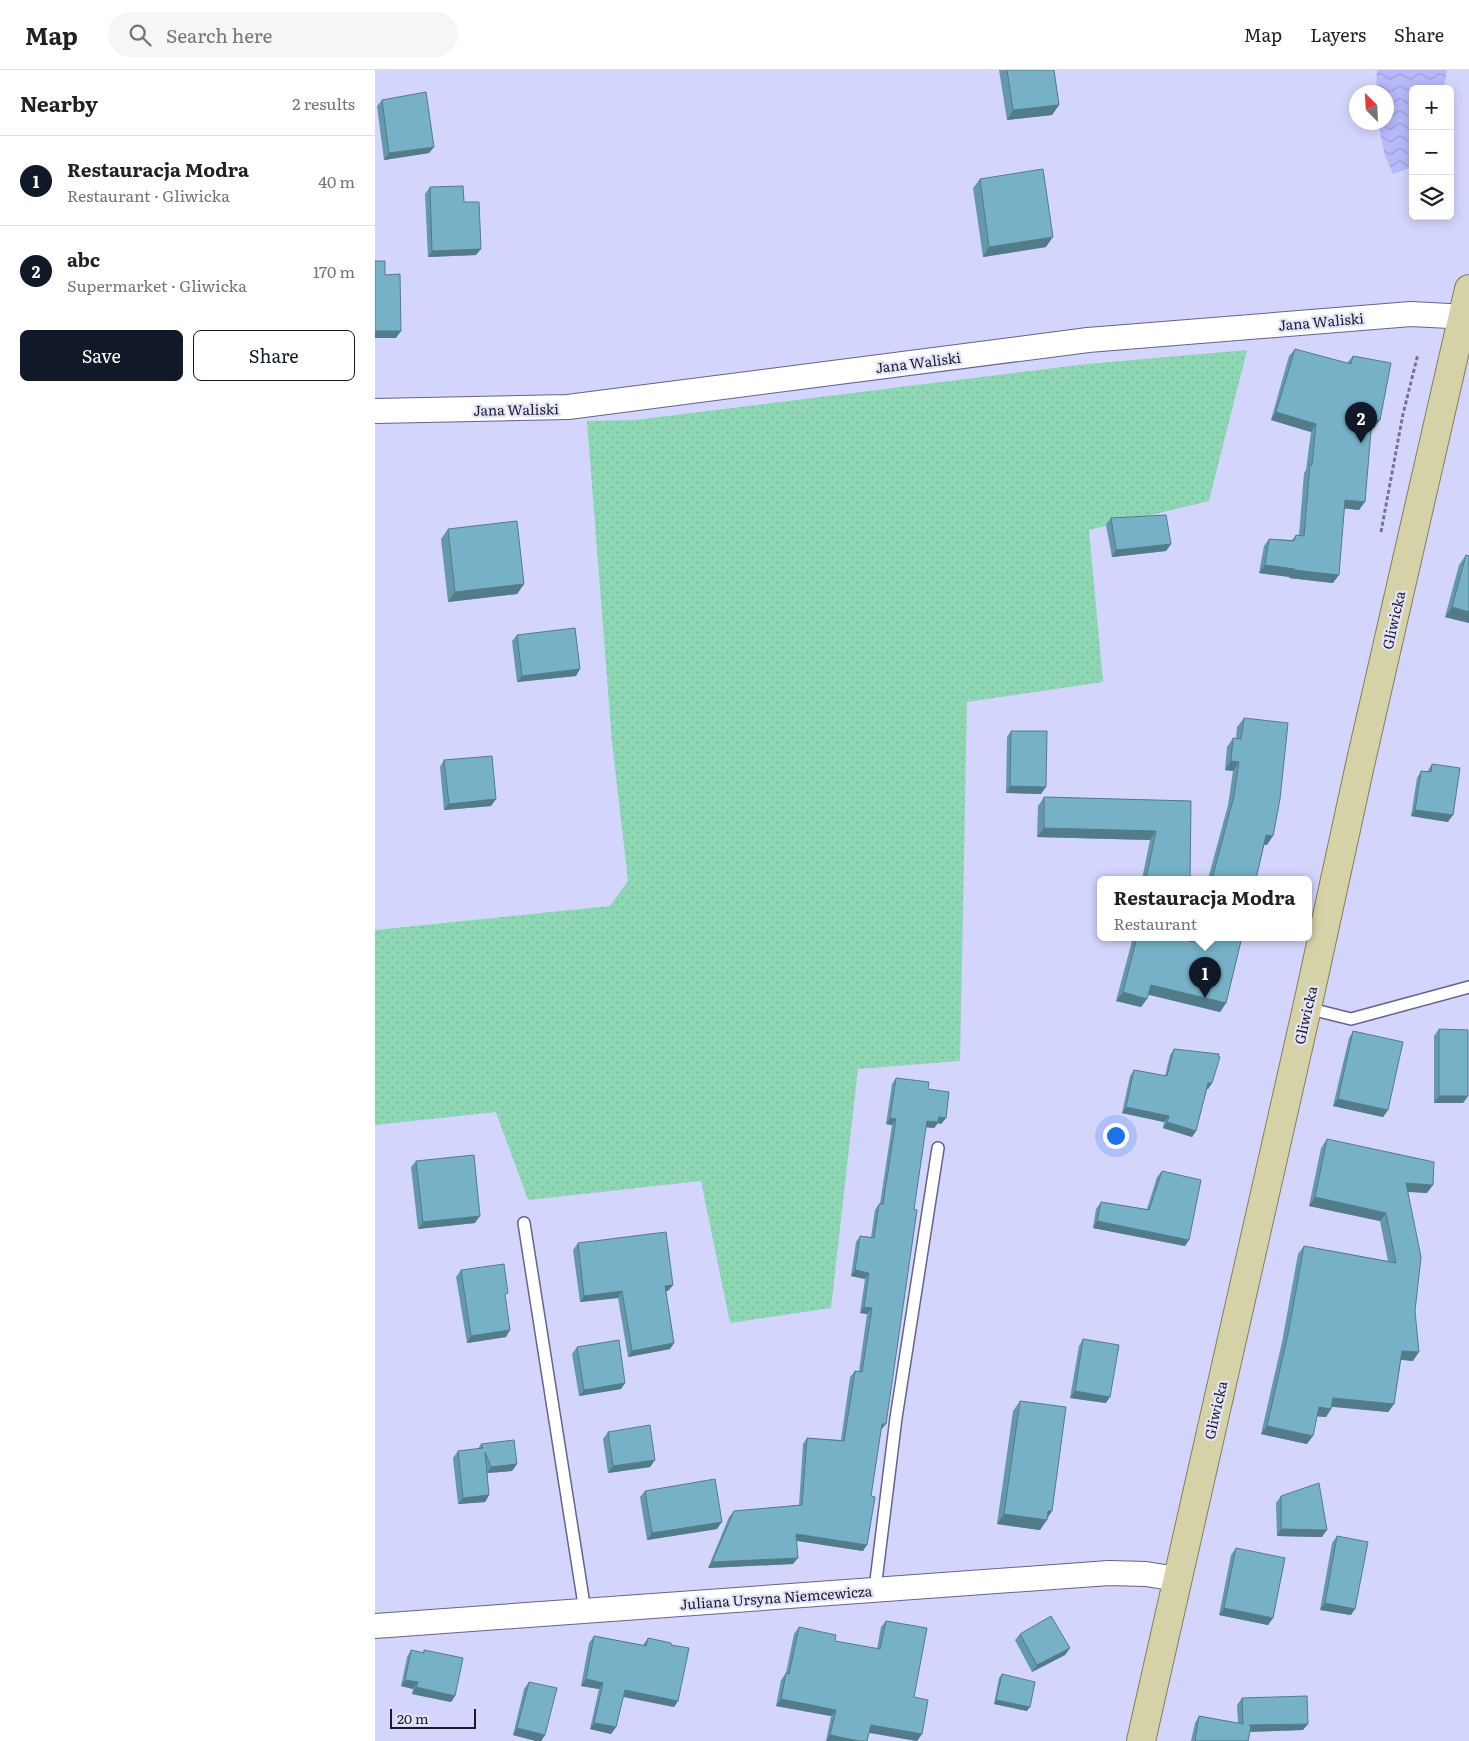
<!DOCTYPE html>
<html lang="en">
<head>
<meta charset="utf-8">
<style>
  :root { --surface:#fff; --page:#f6f6f6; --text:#202124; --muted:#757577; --line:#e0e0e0; --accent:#111827 }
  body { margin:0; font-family:Literata,serif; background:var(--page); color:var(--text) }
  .controls { position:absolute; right:15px; top:15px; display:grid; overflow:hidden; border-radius:8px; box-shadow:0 2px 12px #0003 }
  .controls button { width:45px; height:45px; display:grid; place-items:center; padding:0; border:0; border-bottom:1px solid var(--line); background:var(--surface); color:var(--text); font:25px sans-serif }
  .compass { position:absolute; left:974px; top:15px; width:45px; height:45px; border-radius:50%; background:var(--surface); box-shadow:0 2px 12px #0003; rotate:336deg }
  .scale { position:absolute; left:15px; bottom:12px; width:86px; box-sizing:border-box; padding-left:5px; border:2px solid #1b1b2d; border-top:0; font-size:14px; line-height:18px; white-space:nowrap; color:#1b1b2d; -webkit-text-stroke:4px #e3e4f8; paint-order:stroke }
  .you { position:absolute; left:740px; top:1065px; width:18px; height:18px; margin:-12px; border:4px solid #fff; border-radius:50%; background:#1a73e8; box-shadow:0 0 0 8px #1a73e833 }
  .badge { display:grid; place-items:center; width:32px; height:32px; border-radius:50%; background:var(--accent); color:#fff; font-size:16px; font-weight:700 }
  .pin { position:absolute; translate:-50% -41px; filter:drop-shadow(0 1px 2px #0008) }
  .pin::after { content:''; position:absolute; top:26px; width:18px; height:15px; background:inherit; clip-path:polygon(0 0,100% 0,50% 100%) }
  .popup { position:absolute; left:722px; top:806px; width:215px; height:65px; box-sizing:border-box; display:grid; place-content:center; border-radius:8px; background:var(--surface); filter:drop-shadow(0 1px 4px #0005); font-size:16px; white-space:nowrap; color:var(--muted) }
  .popup b { font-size:19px; color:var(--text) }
  .popup::after { content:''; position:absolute; left:50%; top:100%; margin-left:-10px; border:10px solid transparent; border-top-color:var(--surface) }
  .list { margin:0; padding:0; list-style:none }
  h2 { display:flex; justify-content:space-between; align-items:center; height:65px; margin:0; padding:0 20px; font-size:21px }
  h2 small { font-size:16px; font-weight:400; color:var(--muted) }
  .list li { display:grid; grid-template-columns:32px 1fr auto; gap:15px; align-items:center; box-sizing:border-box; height:90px; padding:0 20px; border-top:1px solid var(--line) }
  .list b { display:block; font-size:19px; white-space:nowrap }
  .list p { margin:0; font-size:16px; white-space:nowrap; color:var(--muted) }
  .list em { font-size:16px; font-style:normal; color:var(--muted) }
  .actions { display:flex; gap:10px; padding:15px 20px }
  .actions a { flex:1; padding:11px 0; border:1px solid var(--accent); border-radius:8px; text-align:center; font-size:18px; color:var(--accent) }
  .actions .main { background:var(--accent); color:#fff }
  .icon { flex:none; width:28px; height:28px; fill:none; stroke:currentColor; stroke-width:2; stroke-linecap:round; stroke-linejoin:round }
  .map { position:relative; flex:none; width:1094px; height:1671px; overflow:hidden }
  header { display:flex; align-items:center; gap:30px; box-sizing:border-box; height:70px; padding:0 25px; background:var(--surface); border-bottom:1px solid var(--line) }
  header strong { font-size:24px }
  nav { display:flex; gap:28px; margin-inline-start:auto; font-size:18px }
  .search { width:350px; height:45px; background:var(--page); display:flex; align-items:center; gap:12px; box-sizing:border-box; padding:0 18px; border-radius:28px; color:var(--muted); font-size:19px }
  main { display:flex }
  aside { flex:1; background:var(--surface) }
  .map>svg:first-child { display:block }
  .grass { fill:url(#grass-dots) }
  .water { fill:url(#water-waves) }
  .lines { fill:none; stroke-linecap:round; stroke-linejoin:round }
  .lane-casing { stroke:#63638f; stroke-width:14 }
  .street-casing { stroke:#63638f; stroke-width:26 }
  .primary-casing { stroke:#837e57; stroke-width:30 }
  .path { stroke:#747592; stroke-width:3; stroke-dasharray:4 2.5; stroke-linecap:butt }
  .lane { stroke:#fff; stroke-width:11 }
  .street { stroke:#fff; stroke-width:24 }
  .primary { stroke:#d6d2a8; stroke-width:28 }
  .wall { fill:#6598ab }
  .shaded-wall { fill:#537c8b }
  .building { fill:#76b1c7; stroke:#537c8b }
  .labels { text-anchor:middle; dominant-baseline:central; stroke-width:4.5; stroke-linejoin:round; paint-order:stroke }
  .street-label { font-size:14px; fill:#1b1b2d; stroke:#e3e4f8 }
</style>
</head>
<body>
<header>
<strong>Map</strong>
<div class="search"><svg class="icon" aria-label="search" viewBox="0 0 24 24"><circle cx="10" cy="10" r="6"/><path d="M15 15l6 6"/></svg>Search here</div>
<nav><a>Map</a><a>Layers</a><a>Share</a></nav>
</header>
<main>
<aside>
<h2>Nearby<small>2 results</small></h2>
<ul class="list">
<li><span class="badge">1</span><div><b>Restauracja Modra</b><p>Restaurant · Gliwicka</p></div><em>40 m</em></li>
<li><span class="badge">2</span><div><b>abc</b><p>Supermarket · Gliwicka</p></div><em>170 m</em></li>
</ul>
<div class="actions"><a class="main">Save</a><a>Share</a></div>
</aside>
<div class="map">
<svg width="1094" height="1671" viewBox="0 0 1094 1671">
  <defs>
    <pattern id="grass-dots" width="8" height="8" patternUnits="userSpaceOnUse" patternTransform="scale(1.25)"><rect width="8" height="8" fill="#8ed7b4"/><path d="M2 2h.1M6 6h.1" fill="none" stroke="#7ab89b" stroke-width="1.8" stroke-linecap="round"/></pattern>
    <pattern id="water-waves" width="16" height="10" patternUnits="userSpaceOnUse" patternTransform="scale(1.25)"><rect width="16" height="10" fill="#b7b9fa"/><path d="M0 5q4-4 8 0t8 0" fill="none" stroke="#9d9ed7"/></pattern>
  </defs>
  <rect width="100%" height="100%" fill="#d3d5fd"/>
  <path class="grass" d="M872 280 834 431 714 460 728 612 592 632 585 991 483 999 456 1238 355 1253 326 1111 153 1130 121 1042 0 1055V860L235 836 253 811 237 672 212 351 260 350 712 294Z"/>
  <path class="water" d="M1002 0H1072L1068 19H1038V97L1018 104 1010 86 1003 53 1012 52V22H1001Z"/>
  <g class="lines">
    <defs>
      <path id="lane" d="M932 938 976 949 1094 917
        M149 1153 210 1541
        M500 1519 521 1348 563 1078"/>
      <path id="street" d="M0 341 193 337 713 270 1036 244 1094 247
        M0 1556 734 1503 771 1504 802 1509"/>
      <path id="primary" d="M766 1671 932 938 985 695 1094 219"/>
    </defs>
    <use href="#lane" class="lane-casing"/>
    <use href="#street" class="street-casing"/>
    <use href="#primary" class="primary-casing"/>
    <path class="path" d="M1006 462 1028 344 1043 284"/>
    <use href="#lane" class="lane"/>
    <use href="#street" class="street"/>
    <use href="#primary" class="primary"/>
  </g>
  <path class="wall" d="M624 0H679L684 35 677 45 632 50Z
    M7 30 59 77 54 83 9 90 2 36Z
    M605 109 671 177 608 187 598 118Z
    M55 117 89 132 101 185 53 187 50 124Z
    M920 279 972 293 978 286 999 358 997 357 984 440 970 438 958 513 914 508 915 507 884 503 889 476 894 469 917 470 921 465H924L929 403 931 400 936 362 896 350 914 286Z
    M736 448 796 474 791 481 737 487 731 455Z
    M73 459 149 514 142 524 73 532 66 469Z
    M1091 485 1094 486V553L1070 547 1084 495Z
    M142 565 201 606 142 612 137 571Z
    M869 648 892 775H889L881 809H833L853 735 858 701 850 700 852 677 858 668H861L862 657Z
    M636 661 666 724 631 723 632 667Z
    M69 690 121 729 116 736 69 740 65 697Z
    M1057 694 1073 752 1036 746 1042 708 1046 701 1052 702Z
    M669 727 816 731 815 809H767L775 770 662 767 663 736Z
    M758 867H813V871H816L818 867H867L851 933 845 942 774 924 766 937 741 931Z
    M1064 959 1093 1026 1088 1033H1059V966Z
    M978 961 1013 1040 1008 1047 958 1036 974 968Z
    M799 979 837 1013 833 1019H832L821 1061 817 1067 788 1058 789 1052 747 1043 755 1006 759 1000 790 1006 795 985Z
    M521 1008 553 1019 571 1048 566 1054 563 1053 559 1058 551 1057 488 1481 422 1471 418 1494 333 1498 354 1447 359 1441 424 1435 428 1374 432 1368 466 1370 475 1307 480 1301H484L492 1244 485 1243 490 1209 476 1206 481 1172 485 1166 496 1167 500 1140 504 1134H505L517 1055 511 1054 517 1014Z
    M952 1069 1052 1123 1033 1122 1040 1241 1038 1291 1026 1290 1019 1334 1013 1342 957 1337 956 1339 951 1347 942 1346 932 1374 886 1364 907 1272 923 1184 929 1176 1013 1191 1005 1151 934 1136 946 1078Z
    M41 1091 100 1153 43 1159 36 1097Z
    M787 1101 814 1170 810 1176 718 1158 721 1139 726 1132 772 1139 782 1107Z
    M203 1173 298 1215 293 1221H291L299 1273 295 1279 253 1287 243 1228 205 1232 198 1180Z
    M86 1200 130 1228 131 1267 92 1273 81 1207Z
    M708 1269 731 1333 695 1328 704 1276Z
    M202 1277 250 1313 246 1319 204 1326 197 1284Z
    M645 1331 672 1448V1450L665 1460 622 1454 638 1341Z
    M233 1362 280 1390 275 1397 233 1403 228 1369Z
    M106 1374 142 1394 137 1401 112 1403 114 1425 110 1432 83 1434 78 1388 83 1381 103 1379Z
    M270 1421 342 1459 272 1470 265 1427Z
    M906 1426 947 1467 902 1466 901 1433Z
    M962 1466 976 1545 945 1540 957 1473Z
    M861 1478 898 1548 893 1555 844 1545 856 1485Z
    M511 1551 539 1627 547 1664 542 1671 494 1663 492 1671H451L456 1646 401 1636 406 1610 411 1603 419 1564 424 1557 460 1571 502 1579 506 1557Z
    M645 1564 695 1578 690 1585 657 1602 640 1570Z
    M219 1566 268 1575 273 1568 296 1575 303 1631 299 1637 248 1627 241 1657 236 1664 215 1659 224 1619 206 1616 214 1573Z
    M36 1580 48 1583 49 1580 80 1626 76 1632 37 1624 38 1619 26 1616 32 1587Z
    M627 1604 652 1641 619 1634 624 1608Z
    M154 1612 170 1665 166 1671H161L138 1665 149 1619Z
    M867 1628 928 1660 875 1662 873 1671H816L820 1653 824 1646 863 1653 862 1635Z"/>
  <path class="shaded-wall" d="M684 35 677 45 632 50 638 40Z
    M59 77 54 83 9 90 14 83Z
    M678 167 671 177 608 187 614 177Z
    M106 179 101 185 53 187 57 181Z
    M0 261H26L21 268H0Z
    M901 342 941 354 936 362 896 350Z
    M997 349 1005 350 999 358 992 356Z
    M970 430 990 432 984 440 965 438Z
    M796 474 791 481 737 487 741 480Z
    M890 495 920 499 915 507 884 503Z
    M919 500 964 505 958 513 914 508Z
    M149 514 142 524 73 532 80 522Z
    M1077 537 1094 542V553L1070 547Z
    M205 599 201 606 142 612 147 606Z
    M856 691 864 692 858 701 850 700Z
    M635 716 671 717 666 724 631 723Z
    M121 729 116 736 69 740 74 734Z
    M1040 740 1078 745 1073 752 1036 746Z
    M669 758 781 761 775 770 662 767Z
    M891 765 898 766 892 775 885 774Z
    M776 915 851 933 845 942 770 924Z
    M748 922 772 929 766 937 741 931Z
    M833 1013H837L833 1019H829Z
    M1064 1026H1093L1088 1033H1059Z
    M963 1029 1013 1040 1008 1047 958 1036Z
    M751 1037 794 1046 789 1052 747 1043Z
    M564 1047 571 1048 566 1054 563 1053 559 1058 548 1057 552 1051Z
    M515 1048 521 1049 517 1055 511 1054Z
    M792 1052 821 1061 817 1067 788 1058Z
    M1031 1113 1058 1115 1052 1123 1025 1121Z
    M940 1127 1011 1143 1005 1151 934 1136Z
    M105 1146 100 1153 43 1159 48 1152Z
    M722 1151 814 1170 810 1176 718 1158Z
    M480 1200 494 1203 490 1209 476 1206Z
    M298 1215 293 1221 286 1222 290 1216Z
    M247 1221 243 1228 205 1232 209 1226Z
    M489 1237 497 1238 492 1244 485 1243Z
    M135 1260 131 1267 92 1273 96 1266Z
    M299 1273 295 1279 253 1287 257 1281Z
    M1027 1281 1044 1282 1038 1291 1022 1289Z
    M250 1313 246 1319 204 1326 209 1320Z
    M700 1321 735 1327 731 1333 695 1328Z
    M958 1328 1019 1334 1013 1342 952 1336Z
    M944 1337 956 1339 951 1347 938 1346Z
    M507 1354H511L506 1360Z
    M892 1356 938 1366 932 1374 886 1364Z
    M280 1390 275 1397 233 1403 238 1396Z
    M142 1394 137 1401 112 1403 116 1397Z
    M114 1425 110 1432 83 1434 88 1428Z
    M673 1441H677L665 1460 622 1454 629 1444Z
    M347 1452 342 1459 272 1470 277 1463Z
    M906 1459 952 1460 947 1467 902 1466Z
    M421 1464 492 1475 488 1481 417 1470Z
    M423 1488 418 1494 333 1498 337 1492Z
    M950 1533 980 1539 976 1545 945 1540Z
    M849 1538 898 1548 893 1555 844 1545Z
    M695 1578 690 1585 657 1602 662 1595Z
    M211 1609 228 1613 224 1619 206 1616Z
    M30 1610 43 1612 38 1619 26 1616Z
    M41 1617 80 1626 76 1632 37 1624Z
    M250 1620 303 1631 299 1637 245 1626Z
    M406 1629 461 1640 456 1646 401 1636Z
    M621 1630 655 1637 652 1641 619 1634Z
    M219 1653 241 1657 236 1664 215 1659Z
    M933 1654 928 1660 869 1662 874 1655Z
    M496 1655 547 1664 542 1671 491 1662Z
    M142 1658 170 1665 166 1671H161L138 1665Z
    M455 1665 484 1671H451Z"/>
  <path class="building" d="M632 0H679L684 35 638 40Z
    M51 22 59 77 14 83 7 30Z
    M668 99 678 167 614 177 605 109Z
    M88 116 89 132H104L106 179 57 181 55 117Z
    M0 191H10V205L25 204 26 261H0Z
    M920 279 976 294 978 286 1016 293 1005 350 997 349 990 432 970 430 964 505 919 500 920 499 890 495 894 469 919 471 921 465 929 466 935 395H937L941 354 901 342Z
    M791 445 796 474 741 480 736 448Z
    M142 451 149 514 80 522 73 459Z
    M1091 485 1094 486V542L1077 537Z
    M200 558 205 599 147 606 142 565Z
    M869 648 913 653 905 729 898 766 891 765 881 809H837L859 726 864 692 856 691 858 668 866 669Z
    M636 661H672L671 717 635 716Z
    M117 686 121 729 74 734 69 690Z
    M1057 694 1085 698 1078 745 1040 740 1046 701 1056 702Z
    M669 727 816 731 815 809H771L781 761 669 758Z
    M762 867H813V871L820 872 821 867H867L851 933 776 915 772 929 748 922Z
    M1064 959 1093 960V1026H1064Z
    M978 961 1028 972 1013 1040 963 1029Z
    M799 979 844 984 843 987H845L837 1013H833L821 1061 792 1052 794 1046 751 1037 759 1000 792 1006Z
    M521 1008 554 1012 553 1019 574 1022 571 1048 564 1047 563 1052 552 1051 539 1139 542 1140 511 1354H507L496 1426 500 1427 492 1475 421 1464 423 1488 337 1492 359 1441 427 1435 432 1368 469 1371 480 1301 487 1302 497 1238 489 1237 494 1203 480 1200 485 1166 499 1168 504 1134H508L521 1049 515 1048Z
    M952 1069 1059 1092 1058 1115 1031 1113 1046 1187 1040 1241 1044 1282 1027 1281 1019 1334 958 1328 956 1339 944 1337 938 1366 892 1356 913 1264 929 1176 1021 1193 1011 1143 940 1127Z
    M99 1085 105 1146 48 1152 41 1091Z
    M787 1101 826 1110 814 1170 722 1151 726 1132 774 1140Z
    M291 1162 298 1215 290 1216 299 1273 257 1281 247 1221 209 1226 203 1173Z
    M129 1194 133 1223 130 1224 135 1260 96 1266 86 1200Z
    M708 1269 744 1275 735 1327 700 1321Z
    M244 1270 250 1313 209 1320 202 1277Z
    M645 1331 691 1337 677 1441H673L672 1450 629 1444Z
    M275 1355 280 1390 238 1396 233 1362Z
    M139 1370 142 1394 116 1397 110 1382 114 1425 88 1428 83 1381 108 1378 106 1374Z
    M340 1409 347 1452 277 1463 270 1421Z
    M944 1413 952 1460 906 1459V1426Z
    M962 1466 993 1472 980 1539 950 1533Z
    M861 1478 910 1488 898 1548 849 1538Z
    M676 1546 695 1578 662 1595 645 1564Z
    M511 1551 552 1558 539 1627 553 1630 547 1664 496 1655 492 1671H484L455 1665 461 1640 406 1629 411 1603 414 1604 424 1557 461 1565 460 1571 505 1579Z
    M219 1566 271 1576 273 1568 296 1573V1575L314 1578 303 1631 250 1620 241 1657 219 1653 228 1613 211 1609Z
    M36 1580 49 1583V1580L88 1588 80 1626 41 1617 43 1612 30 1610Z
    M627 1604 660 1612 655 1637 621 1630Z
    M154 1612 182 1618 170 1665 142 1658Z
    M932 1626 933 1654 874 1655 876 1656 873 1671H820L824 1646 868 1654 867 1628Z"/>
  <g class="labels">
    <g class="street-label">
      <text transform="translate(946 251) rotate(-5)">Jana Waliski</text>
      <text transform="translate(543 292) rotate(-7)">Jana Waliski</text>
      <text transform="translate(141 339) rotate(-1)">Jana Waliski</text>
      <text transform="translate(1018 550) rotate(-77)">Gliwicka</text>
      <text transform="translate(930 945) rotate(-77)">Gliwicka</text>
      <text transform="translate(840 1340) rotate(-77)">Gliwicka</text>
      <text transform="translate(401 1527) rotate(-4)">Juliana Ursyna Niemcewicza</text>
    </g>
  </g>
</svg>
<div class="controls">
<button>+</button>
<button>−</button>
<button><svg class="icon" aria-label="layers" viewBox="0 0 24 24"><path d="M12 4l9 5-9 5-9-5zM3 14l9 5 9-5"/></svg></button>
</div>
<svg class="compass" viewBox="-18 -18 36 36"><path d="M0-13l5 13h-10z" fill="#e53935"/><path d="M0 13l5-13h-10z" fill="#757577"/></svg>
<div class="scale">20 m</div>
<div class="you"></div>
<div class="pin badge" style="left:830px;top:928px">1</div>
<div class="popup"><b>Restauracja Modra</b>Restaurant</div>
<div class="pin badge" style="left:986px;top:373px">2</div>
</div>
</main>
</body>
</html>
